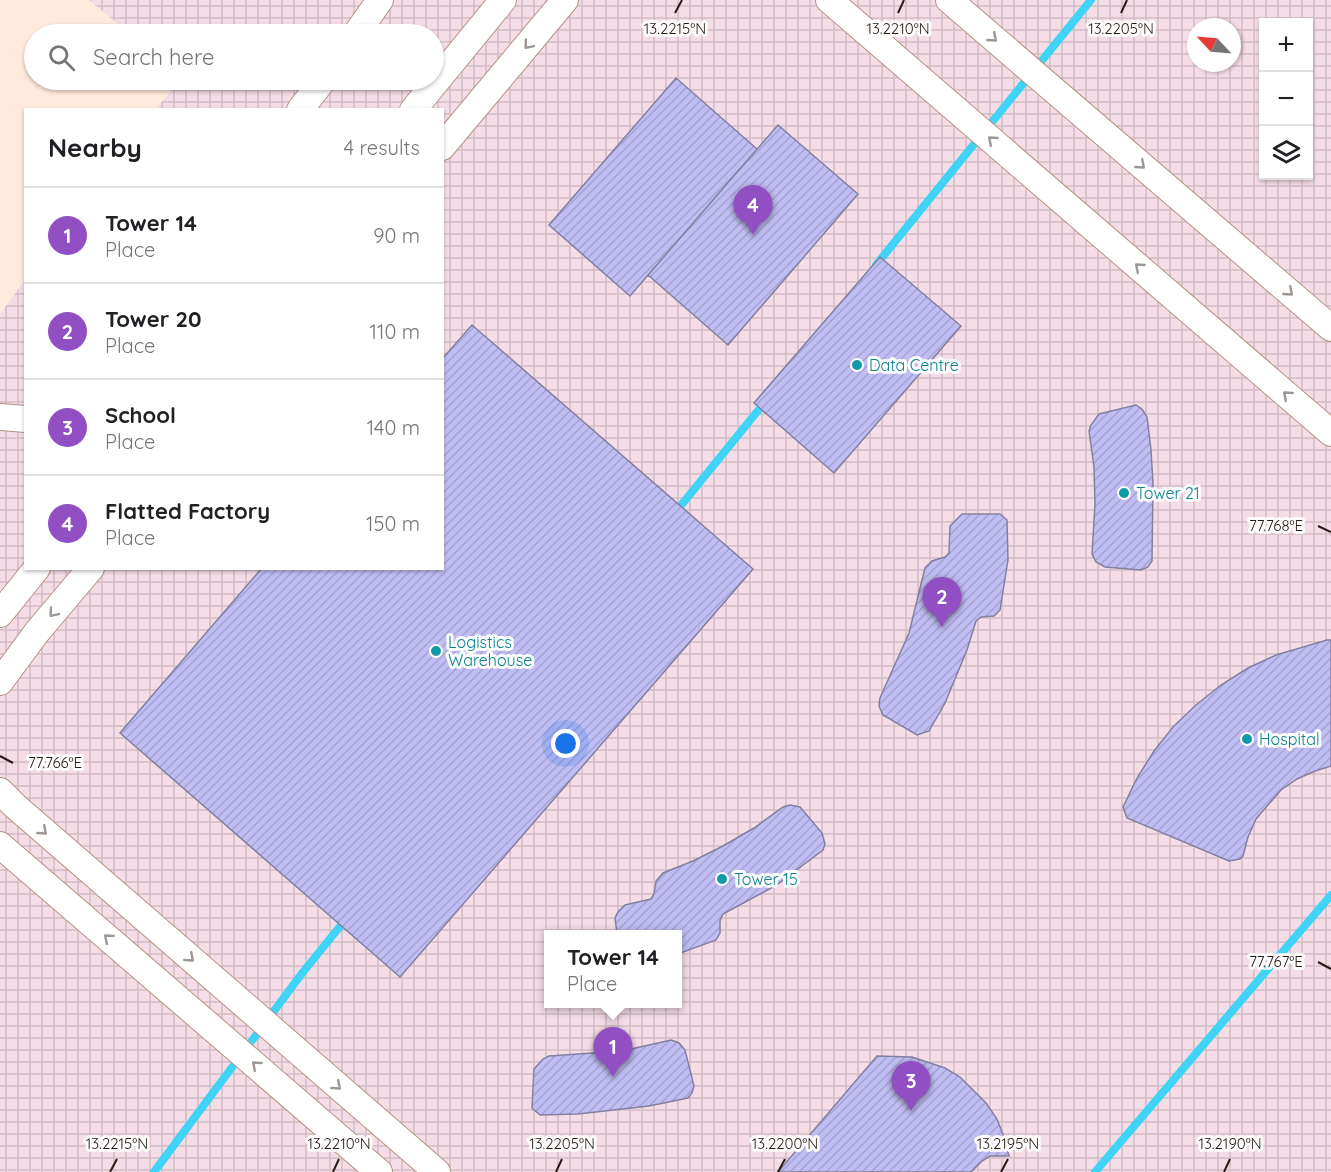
<!DOCTYPE html>
<html lang="en">
<head>
<meta charset="utf-8">
<style>
  :root { --surface:#fff; --page:#f6f6f6; --text:#202124; --muted:#757577; --line:#e0e0e0; --accent:#924fc4 }
  body { margin:0; font-family:Quicksand,sans-serif; background:var(--page); color:var(--text) }
  .controls { position:absolute; right:18px; top:18px; display:grid; overflow:hidden; border-radius:0px; box-shadow:0 2px 4px #0004 }
  .controls button { width:54px; height:54px; display:grid; place-items:center; padding:0; border:0; border-bottom:2px solid var(--line); background:var(--surface); color:var(--text); font:30px sans-serif }
  .compass { position:absolute; left:1187px; top:18px; width:54px; height:54px; border-radius:50%; background:var(--surface); box-shadow:0 2px 4px #0004; rotate:296deg }
  .you { position:absolute; left:566px; top:744px; width:21px; height:21px; margin:-15px; border:4px solid #fff; border-radius:50%; background:#1a73e8; box-shadow:0 0 0 9px #1a73e833 }
  .badge { display:grid; place-items:center; width:39px; height:39px; border-radius:50%; background:var(--accent); color:#fff; font-size:20px; font-weight:700 }
  .pin { position:absolute; translate:-50% -50px; filter:drop-shadow(0 2px 3px #0008) }
  .pin::after { content:''; position:absolute; top:32px; width:21px; height:18px; background:inherit; clip-path:polygon(0 0,100% 0,50% 100%) }
  .popup { position:absolute; left:544px; top:930px; width:138px; height:78px; box-sizing:border-box; display:grid; place-content:center; border-radius:0px; background:var(--surface); filter:drop-shadow(0 2px 4px #0005); font-size:20px; white-space:nowrap; color:var(--muted) }
  .popup b { font-size:22px; color:var(--text) }
  .popup::after { content:''; position:absolute; left:50%; top:100%; margin-left:-12px; border:12px solid transparent; border-top-color:var(--surface) }
  .list { margin:0; padding:0; list-style:none }
  h2 { display:flex; justify-content:space-between; align-items:center; height:78px; margin:0; padding:0 24px; font-size:26px }
  h2 small { font-size:20px; font-weight:400; color:var(--muted) }
  .list li { display:grid; grid-template-columns:39px 1fr auto; gap:18px; align-items:center; box-sizing:border-box; height:96px; padding:0 24px; border-top:2px solid var(--line) }
  .list b { display:block; font-size:22px; white-space:nowrap }
  .list p { margin:0; font-size:20px; white-space:nowrap; color:var(--muted) }
  .list em { font-size:20px; font-style:normal; color:var(--muted) }
  .icon { flex:none; width:33px; height:33px; fill:none; stroke:currentColor; stroke-width:2; stroke-linecap:round; stroke-linejoin:round }
  .map { position:relative; flex:none; width:1331px; height:1172px; overflow:hidden }
  .search { position:absolute; background:var(--surface); box-shadow:0 2px 4px #0004; left:24px; top:24px; width:420px; height:66px; display:flex; align-items:center; gap:15px; box-sizing:border-box; padding:0 21px; border-radius:33px; color:var(--muted); font-size:22px }
  .panel { position:absolute; background:var(--surface); box-shadow:0 2px 4px #0004; left:24px; top:108px; width:420px; height:462px; border-radius:0px }
  .map>svg:first-child { display:block }
  .industrial { fill:url(#industrial-grid); fill-rule:evenodd }
  .lines { fill:none; stroke-linecap:round; stroke-linejoin:round }
  .stream { stroke:#3fd4f6; stroke-width:8 }
  .building { fill:url(#building-hatch); stroke:#8280a0; stroke-width:1.5 }
  .minor-casing { stroke:#b2937e; stroke-width:28 }
  .minor { stroke:#fff; stroke-width:26 }
  .oneway { stroke:#9e9895 }
  .ticks { fill:none; stroke:#271b14; stroke-width:2 }
  .culture-dot { fill:#0f9aa8; stroke:#fcfcfc; stroke-width:2 }
  .labels { text-anchor:middle; dominant-baseline:central; stroke-width:6; stroke-linejoin:round; paint-order:stroke }
  .culture-label { font-size:16px; fill:#0d838f; stroke:#fcfcfc; text-anchor:start }
  .ticks-label { font-size:15px; text-anchor:middle; fill:#271b14; stroke:#fcfcfc; stroke-width:6; stroke-linejoin:round; paint-order:stroke }
</style>
</head>
<body>
<div class="map">
<svg width="1331" height="1172" viewBox="0 0 1331 1172">
  <defs>
    <pattern id="industrial-grid" width="8" height="8" patternUnits="userSpaceOnUse" patternTransform="scale(1.5)"><rect width="8" height="8" fill="#f5dde8"/><path d="M0 4h8M4 0v8" fill="none" stroke="#d2bdc6"/></pattern>
    <pattern id="building-hatch" width="6" height="6" patternUnits="userSpaceOnUse" patternTransform="scale(1.5)"><rect width="6" height="6" fill="#c0bdf4"/><path d="M-1 1l2-2M0 6l6-6M5 7l2-2" fill="none" stroke="#a5a2d0"/></pattern>
  </defs>
  <rect width="100%" height="100%" fill="#ffeadd"/>
  <path class="industrial" d="M89 0H1331V1172H0V314L25 280 26 568H442V110L156 109 179 80H434V34H130ZM1264 22H1308V176H1264ZM1196 27H1232V63H1196ZM548 934H678V1004H548Z"/>
  <g class="lines">
    <path class="stream" d="M876 265 1091 0
      M674 514 765 402
      M154 1172 303 972 346 919
      M1095 1172 1331 895"/>
  </g>
  <path class="building" d="M676 78 757 149 630 296 549 225Z
    M778 125 858 194 728 345 648 275Z
    M880 257 961 326 834 473 754 403Z
    M472 325 753 569 400 977 120 733 262 568H442V359Z
    M1136 405 1142 409 1147 417 1151 450 1153 483 1152 561 1148 567 1141 570 1105 567 1096 562 1092 554 1095 504 1094 467 1089 431 1091 425 1099 414Z
    M962 514H1000L1007 520 1008 560 1000 610 994 616 981 617 976 621 967 650 945 703 929 731 917 735 883 715 879 706 880 698 909 633 925 568 932 561 945 557 949 553 950 526Z
    M1327 640H1331V766L1315 771 1297 779 1281 790 1256 819 1248 837 1243 856 1240 859 1229 861 1127 818 1123 807 1137 778 1154 751 1173 727 1196 705 1221 685 1248 668 1276 655Z
    M790 805 800 807 822 833 825 844 823 850 775 886 723 914 720 921V933L716 940 678 954V934H617L615 918 618 912 625 905 651 899 654 894 656 881 663 873 693 861 723 846 754 828 783 807Z
    M671 1040 679 1043 685 1050 694 1086 692 1093 688 1098 649 1106 578 1114 540 1115 532 1108 534 1069 543 1059 549 1056 622 1051Z
    M877 1056 912 1057 945 1068 960 1077 986 1103 997 1119 1004 1137 1009 1156H990L982 1161 971 1172H778Z"/>
  <g class="lines">
    <defs>
      <path id="minor" d="M829 0 1331 433
        M949 0 1331 328
        M356 34 380 0
        M300 110 323 80
        M413 110 503 0
        M442 147 565 0
        M0 417 26 419
        M0 614 37 568
        M0 682 37 632 91 568
        M0 791 15 806 437 1172
        M0 845 379 1172"/>
    </defs>
    <use href="#minor" class="minor-casing"/>
    <use href="#minor" class="minor"/>
  </g>
  <defs><path id="oneway-chevron" d="M-2-3.5L2.5 0L-2 3.5" fill="none" stroke-width="1.6" stroke-linecap="round" stroke-linejoin="round" transform="scale(1.5)"/></defs>
  <g class="oneway">
    <use href="#oneway-chevron" transform="translate(993 38) rotate(41)"/>
    <use href="#oneway-chevron" transform="translate(528 45) rotate(130)"/>
    <use href="#oneway-chevron" transform="translate(992 140) rotate(-139)"/>
    <use href="#oneway-chevron" transform="translate(1141 165) rotate(41)"/>
    <use href="#oneway-chevron" transform="translate(1139 267) rotate(-139)"/>
    <use href="#oneway-chevron" transform="translate(1289 292) rotate(41)"/>
    <use href="#oneway-chevron" transform="translate(1287 395) rotate(-139)"/>
    <use href="#oneway-chevron" transform="translate(53 613) rotate(130)"/>
    <use href="#oneway-chevron" transform="translate(43 831) rotate(41)"/>
    <use href="#oneway-chevron" transform="translate(108 938) rotate(-139)"/>
    <use href="#oneway-chevron" transform="translate(190 958) rotate(41)"/>
    <use href="#oneway-chevron" transform="translate(256 1065) rotate(-139)"/>
    <use href="#oneway-chevron" transform="translate(337 1086) rotate(41)"/>
  </g>
  <path class="ticks" d="M675 13 682 0M898 13 904 0M1121 13 1127 0M1318 526 1331 532M0 756 13 763M1318 962 1331 969M110 1172 117 1159M333 1172 339 1159M556 1172 562 1159M778 1172 785 1159M1001 1172 1008 1159M1224 1172 1230 1159"/>
  <g class="culture-dot">
    <circle cx="857" cy="365" r="6"/>
    <circle cx="1124" cy="493" r="6"/>
    <circle cx="436" cy="651" r="6"/>
    <circle cx="1247" cy="739" r="6"/>
    <circle cx="722" cy="879" r="6"/>
  </g>
  <g class="labels">
    <g class="culture-label">
      <text x="869" y="365">Data Centre</text>
      <text x="1136" y="493">Tower 21</text>
      <text x="448" y="642">Logistics<tspan x="448" dy="18">Warehouse</tspan></text>
      <text x="1259" y="739">Hospital</text>
      <text x="734" y="879">Tower 15</text>
    </g>
  </g>
  <g class="ticks-label">
    <text x="675" y="34">13.2215°N</text>
    <text x="898" y="34">13.2210°N</text>
    <text x="1121" y="34">13.2205°N</text>
    <text x="1276" y="531">77.768°E</text>
    <text x="55" y="768">77.766°E</text>
    <text x="1276" y="967">77.767°E</text>
    <text x="117" y="1149">13.2215°N</text>
    <text x="339" y="1149">13.2210°N</text>
    <text x="562" y="1149">13.2205°N</text>
    <text x="785" y="1149">13.2200°N</text>
    <text x="1008" y="1149">13.2195°N</text>
    <text x="1230" y="1149">13.2190°N</text>
  </g>
</svg>
<div class="controls">
<button>+</button>
<button>−</button>
<button><svg class="icon" aria-label="layers" viewBox="0 0 24 24"><path d="M12 4l9 5-9 5-9-5zM3 14l9 5 9-5"/></svg></button>
</div>
<svg class="compass" viewBox="-18 -18 36 36"><path d="M0-13l5 13h-10z" fill="#e53935"/><path d="M0 13l5-13h-10z" fill="#757577"/></svg>
<div class="you"></div>
<div class="pin badge" style="left:613px;top:1077px">1</div>
<div class="popup"><b>Tower 14</b>Place</div>
<div class="pin badge" style="left:942px;top:627px">2</div>
<div class="pin badge" style="left:911px;top:1111px">3</div>
<div class="pin badge" style="left:753px;top:235px">4</div>
<div class="search"><svg class="icon" aria-label="search" viewBox="0 0 24 24"><circle cx="10" cy="10" r="6"/><path d="M15 15l6 6"/></svg>Search here</div>
<section class="panel">
<h2>Nearby<small>4 results</small></h2>
<ul class="list">
<li><span class="badge">1</span><div><b>Tower 14</b><p>Place</p></div><em>90 m</em></li>
<li><span class="badge">2</span><div><b>Tower 20</b><p>Place</p></div><em>110 m</em></li>
<li><span class="badge">3</span><div><b>School</b><p>Place</p></div><em>140 m</em></li>
<li><span class="badge">4</span><div><b>Flatted Factory</b><p>Place</p></div><em>150 m</em></li>
</ul>
</section>
</div>
</body>
</html>
